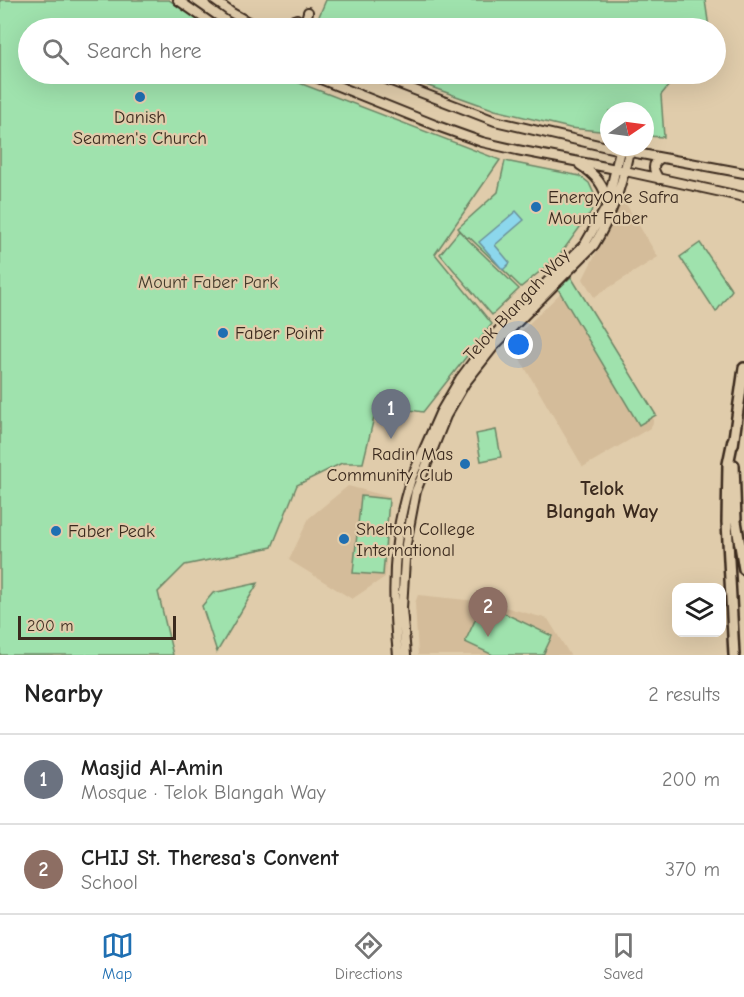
<!DOCTYPE html>
<html lang="en">
<head>
<meta charset="utf-8">
<style>
  :root { --surface:#fff; --page:#f2f2f2; --text:#222; --muted:#767676; --line:#e0e0e0; --accent:#1f6fb2 }
  body { margin:0; font-family:"Comic Neue",sans-serif; background:var(--page); color:var(--text) }
  .controls { position:absolute; right:18px; bottom:18px; display:grid; overflow:hidden; border-radius:12px; box-shadow:0 6px 24px #0002 }
  .controls button { width:54px; height:54px; display:grid; place-items:center; padding:0; border:0; border-bottom:2px solid var(--line); background:var(--surface); color:var(--text); font:30px sans-serif }
  .compass { position:absolute; left:600px; top:102px; width:54px; height:54px; border-radius:50%; background:var(--surface); box-shadow:0 6px 24px #0002; rotate:77deg }
  .scale { position:absolute; left:18px; bottom:15px; width:158px; box-sizing:border-box; padding-left:6px; border:3px solid #3b2a1e; border-top:0; font-size:16px; line-height:21px; white-space:nowrap; color:#3b2a1e; -webkit-text-stroke:4px #e0ccab; paint-order:stroke }
  .you { position:absolute; left:519px; top:345px; width:21px; height:21px; margin:-15px; border:4px solid #fff; border-radius:50%; background:#1a73e8; box-shadow:0 0 0 9px #1a73e833 }
  .badge { display:grid; place-items:center; width:39px; height:39px; border-radius:50%; background:var(--accent); color:#fff; font-size:20px; font-weight:700 }
  .pin { position:absolute; translate:-50% -50px; filter:drop-shadow(0 2px 3px #0008) }
  .pin::after { content:''; position:absolute; top:32px; width:21px; height:18px; background:inherit; clip-path:polygon(0 0,100% 0,50% 100%) }
  .list { margin:0; padding:0; list-style:none }
  h2 { display:flex; justify-content:space-between; align-items:center; height:78px; margin:0; padding:0 24px; font-size:26px }
  h2 small { font-size:20px; font-weight:400; color:var(--muted) }
  .list li { display:grid; grid-template-columns:39px 1fr auto; gap:18px; align-items:center; box-sizing:border-box; height:90px; padding:0 24px; border-top:2px solid var(--line) }
  .list b { display:block; font-size:22px; white-space:nowrap }
  .list p { margin:0; font-size:20px; white-space:nowrap; color:var(--muted) }
  .list em { font-size:20px; font-style:normal; color:var(--muted) }
  .icon { flex:none; width:33px; height:33px; fill:none; stroke:currentColor; stroke-width:2; stroke-linecap:round; stroke-linejoin:round }
  .map { position:relative; flex:none; width:744px; height:655px; overflow:hidden }
  .search { position:absolute; background:var(--surface); box-shadow:0 6px 24px #0002; left:18px; right:18px; top:18px; height:66px; display:flex; align-items:center; gap:15px; box-sizing:border-box; padding:0 21px; border-radius:33px; color:var(--muted); font-size:22px }
  .sheet { height:258px; background:var(--surface) }
  nav { display:flex; justify-content:space-around; align-items:center; box-sizing:border-box; height:84px; border-top:2px solid var(--line); background:var(--surface); font-size:16px; color:var(--muted) }
  nav a { display:grid; justify-items:center; gap:3px }
  nav .on { color:var(--accent) }
  .map>svg:first-child { display:block }
  .built { fill:#d4bc9a }
  .green { fill:#9fe2ad; stroke:#6d8666; stroke-width:1.5 }
  .water { fill:#8cd7ec; stroke:#6c929a; stroke-width:1.5 }
  .lines { fill:none; stroke-linecap:round; stroke-linejoin:round }
  .major-casing { stroke:#3b2a1e; stroke-width:12 }
  .highway-casing { stroke:#3b2a1e; stroke-width:14 }
  .major { stroke:#e0ccab; stroke-width:8 }
  .highway { stroke:#e0ccab; stroke-width:9 }
  .poi-dot { fill:#1f6fb2; stroke:#e0ccab; stroke-width:2 }
  .labels { text-anchor:middle; dominant-baseline:central; stroke-width:4.5; stroke-linejoin:round; paint-order:stroke }
  .poi-label { font-size:18px; fill:#3b2a1e; stroke:#e0ccab; text-anchor:start }
  .park-label { font-size:18px; fill:#453c2c; stroke:#e0ccab }
  .street-label { font-size:18px; fill:#3b2a1e; stroke:#e0ccab }
  .neighbourhood-label { font-size:20px; font-weight:bold; fill:#3b2a1e; stroke:#e0ccab }
</style>
</head>
<body>
<div class="map">
<svg width="744" height="655" viewBox="0 0 744 655">
  <rect width="100%" height="100%" fill="#e0ccab"/>
  <filter id="ink" filterUnits="userSpaceOnUse"><feTurbulence type="fractalNoise" baseFrequency=".0167" numOctaves="2"/><feDisplacementMap in="SourceGraphic" scale="12" xChannelSelector="R" yChannelSelector="G"/><feConvolveMatrix kernelMatrix="1 2 1 2 8 2 1 2 1" color-interpolation-filters="sRGB"/></filter>
  <g filter="url(#ink)">
    <path class="built" d="M623 199 658 257 594 297 583 279Z
      M570 284 653 417V423L650 428 583 467 510 342Z
      M348 486 390 497 385 577 352 599 289 560 309 518Z
      M418 595 486 602 548 619 570 655H418L415 603Z"/>
    <path class="green" d="M0 0H169L210 28H28V74H276L500 160 435 254 492 324 423 412 377 405 363 463H342L297 485 272 547 185 565 158 592 173 655H0Z
      M326 0H705L709 28H314Z
      M395 74H678L661 95 664 137 645 136V111H609V132L570 128 495 110Z
      M505 161 580 176 589 183 595 196 591 212 559 256 521 287 469 237 467 238 458 228 498 192Z
      M459 231 519 289 492 315 440 254Z
      M700 243 732 290 716 312 680 257Z
      M571 277 656 415 639 425 558 289Z
      M496 430 501 457 481 461 476 434Z
      M361 496 389 499 383 575 353 573Z
      M258 583 217 652 202 606 213 593Z
      M483 603 552 636 543 655H493L465 642Z"/>
    <path class="water" d="M516 211 524 220 495 245 510 263 503 270 479 242Z"/>
    <g class="lines">
      <defs>
        <path id="major" d="M178 0 218 28
          M214 0 232 13 259 28
          M256 27H273L297 19
          M304 28 308 12
          M308 74 440 127 482 142 517 150 616 169 744 197
          M373 74 495 121 620 150 744 173
          M580 165C595 174 605 185 607 202
          M659 179C653 170 651 164 661 158
          M398 655C392 599 392 533 411 479L440 413 460 379 489 340 585 244 607 206 620 150
          M406 655 402 608 406 544 416 491 446 416 465 383 495 345 594 245C612 216 622 185 629 151"/>
        <path id="highway" d="M733 440 728 464 727 522 734 655
          M733 445 744 368
          M734 465 736 521 744 569"/>
      </defs>
      <use href="#major" class="major-casing"/>
      <use href="#highway" class="highway-casing"/>
      <use href="#major" class="major"/>
      <use href="#highway" class="highway"/>
    </g>
  </g>
  <g class="poi-dot">
    <circle cx="140" cy="97" r="6"/>
    <circle cx="536" cy="207" r="6"/>
    <circle cx="223" cy="333" r="6"/>
    <circle cx="465" cy="464" r="6"/>
    <circle cx="56" cy="531" r="6"/>
    <circle cx="344" cy="539" r="6"/>
  </g>
  <g class="labels">
    <g class="poi-label">
      <text x="140" y="117" text-anchor="middle">Danish<tspan x="140" dy="21">Seamen's Church</tspan></text>
      <text x="548" y="197">EnergyOne Safra<tspan x="548" dy="21">Mount Faber</tspan></text>
      <text x="235" y="333">Faber Point</text>
      <text x="453" y="454" text-anchor="end">Radin Mas<tspan x="453" dy="21">Community Club</tspan></text>
      <text x="356" y="529">Shelton College<tspan x="356" dy="21">International</tspan></text>
      <text x="68" y="531">Faber Peak</text>
    </g>
    <g class="park-label">
      <text x="208" y="282">Mount Faber Park</text>
    </g>
    <g class="street-label">
      <text transform="translate(517 305) rotate(-47)">Telok Blangah Way</text>
    </g>
    <g class="neighbourhood-label">
      <text x="602" y="488">Telok<tspan x="602" dy="23">Blangah Way</tspan></text>
    </g>
  </g>
</svg>
<div class="controls">
<button><svg class="icon" aria-label="layers" viewBox="0 0 24 24"><path d="M12 4l9 5-9 5-9-5zM3 14l9 5 9-5"/></svg></button>
</div>
<svg class="compass" viewBox="-18 -18 36 36"><path d="M0-13l5 13h-10z" fill="#e53935"/><path d="M0 13l5-13h-10z" fill="#767676"/></svg>
<div class="scale">200 m</div>
<div class="you"></div>
<div class="pin badge" style="left:391px;top:439px;background:#6b7280">1</div>
<div class="pin badge" style="left:488px;top:637px;background:#8d6e63">2</div>
<div class="search"><svg class="icon" aria-label="search" viewBox="0 0 24 24"><circle cx="10" cy="10" r="6"/><path d="M15 15l6 6"/></svg>Search here</div>
</div>
<section class="sheet">
<h2>Nearby<small>2 results</small></h2>
<ul class="list">
<li><span class="badge" style="background:#6b7280">1</span><div><b>Masjid Al-Amin</b><p>Mosque · Telok Blangah Way</p></div><em>200 m</em></li>
<li><span class="badge" style="background:#8d6e63">2</span><div><b>CHIJ St. Theresa's Convent</b><p>School</p></div><em>370 m</em></li>
</ul>
</section>
<nav>
<a class="on"><svg class="icon" aria-label="map" viewBox="0 0 24 24"><path d="M3 6l6-2 6 2 6-2v14l-6 2-6-2-6 2zM9 4v14M15 6v14"/></svg>Map</a>
<a><svg class="icon" aria-label="directions" viewBox="0 0 24 24"><path d="M12 3l9 9-9 9-9-9zM9 14v-3h6M13 9l2 2-2 2"/></svg>Directions</a>
<a><svg class="icon" aria-label="saved" viewBox="0 0 24 24"><path d="M7 4h10v16l-5-4-5 4z"/></svg>Saved</a>
</nav>
</body>
</html>
